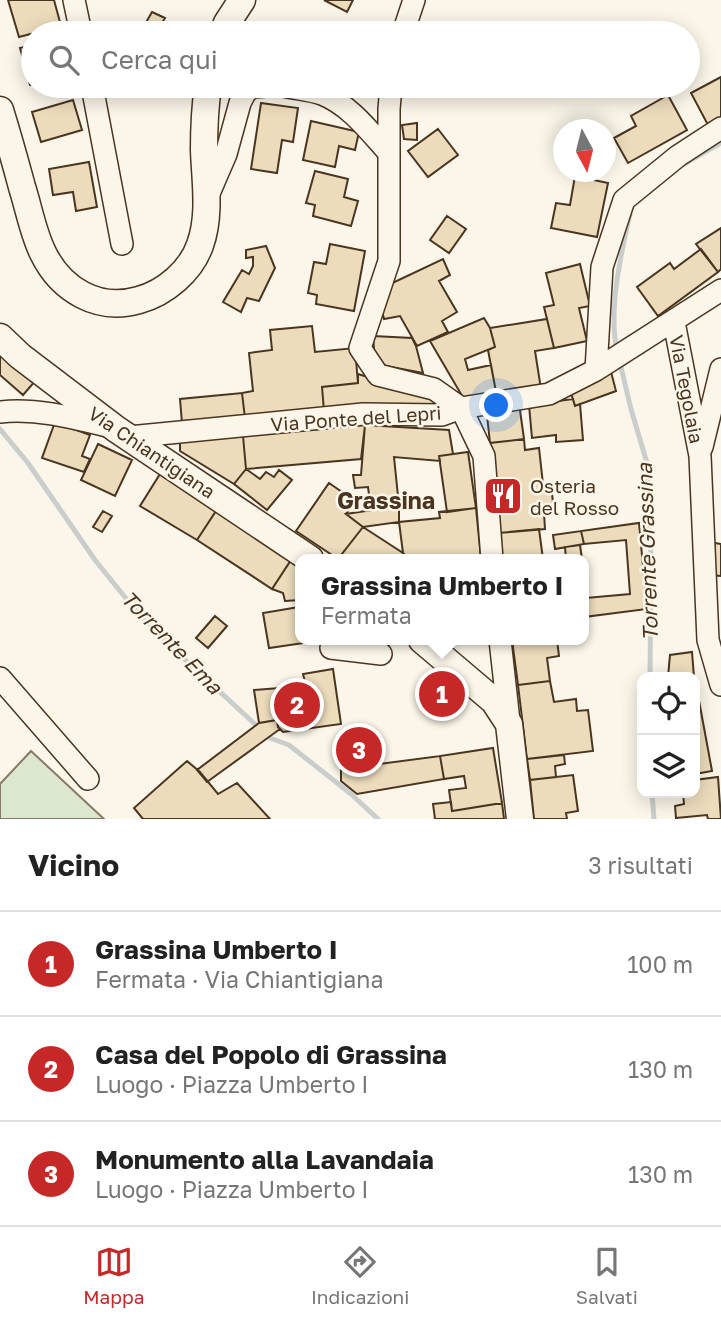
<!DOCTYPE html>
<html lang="it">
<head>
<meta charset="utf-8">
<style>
  :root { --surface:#fff; --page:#f6f6f6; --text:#222; --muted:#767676; --line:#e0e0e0; --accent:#c62828 }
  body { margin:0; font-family:"Golos Text",sans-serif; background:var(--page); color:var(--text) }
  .controls { position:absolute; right:21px; bottom:21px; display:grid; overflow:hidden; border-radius:14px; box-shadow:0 4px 18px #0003 }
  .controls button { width:63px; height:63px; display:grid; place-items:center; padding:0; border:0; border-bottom:2px solid var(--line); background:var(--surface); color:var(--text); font:35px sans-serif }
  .compass { position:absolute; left:553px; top:119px; width:63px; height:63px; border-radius:50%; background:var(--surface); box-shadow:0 4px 18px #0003; rotate:173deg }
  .you { position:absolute; left:497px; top:406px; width:24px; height:24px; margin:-18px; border:5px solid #fff; border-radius:50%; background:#1a73e8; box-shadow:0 0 0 10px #1a73e833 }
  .badge { display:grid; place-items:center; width:46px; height:46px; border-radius:50%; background:var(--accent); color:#fff; font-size:23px; font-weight:700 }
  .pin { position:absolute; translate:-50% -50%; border:4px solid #fff; box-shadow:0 2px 7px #0006 }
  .popup { position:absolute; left:295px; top:554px; width:294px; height:91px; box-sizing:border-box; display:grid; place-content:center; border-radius:14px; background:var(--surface); filter:drop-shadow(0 2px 5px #0005); font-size:23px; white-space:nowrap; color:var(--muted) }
  .popup b { font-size:26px; color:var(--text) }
  .popup::after { content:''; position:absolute; left:50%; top:100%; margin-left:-14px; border:14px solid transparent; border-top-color:var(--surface) }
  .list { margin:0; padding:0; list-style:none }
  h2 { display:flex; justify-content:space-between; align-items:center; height:91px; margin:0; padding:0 28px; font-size:30px }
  h2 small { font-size:23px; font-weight:400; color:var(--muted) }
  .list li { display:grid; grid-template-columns:46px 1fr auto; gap:21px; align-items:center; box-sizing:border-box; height:105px; padding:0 28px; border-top:2px solid var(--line) }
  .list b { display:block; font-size:26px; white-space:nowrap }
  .list p { margin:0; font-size:23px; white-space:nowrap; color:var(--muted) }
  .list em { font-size:23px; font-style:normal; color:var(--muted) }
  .icon { flex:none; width:38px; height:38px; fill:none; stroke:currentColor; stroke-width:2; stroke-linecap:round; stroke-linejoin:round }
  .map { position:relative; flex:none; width:721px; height:819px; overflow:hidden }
  .search { position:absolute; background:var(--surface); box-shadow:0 4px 18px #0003; left:21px; right:21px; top:21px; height:77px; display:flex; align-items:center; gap:18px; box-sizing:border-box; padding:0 24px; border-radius:38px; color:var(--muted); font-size:26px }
  .sheet { height:406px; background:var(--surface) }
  nav { display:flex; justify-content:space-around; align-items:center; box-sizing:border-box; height:98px; border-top:2px solid var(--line); background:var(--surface); font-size:19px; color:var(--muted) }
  nav a { display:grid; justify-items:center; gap:4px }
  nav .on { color:var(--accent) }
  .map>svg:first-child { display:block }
  .green { fill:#dce7d0; stroke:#887966; stroke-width:2 }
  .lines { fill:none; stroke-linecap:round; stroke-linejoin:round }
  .stream { stroke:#c9cecd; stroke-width:5 }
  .building { fill:#ecdcbc; stroke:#4a3520; stroke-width:2 }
  .minor-casing { stroke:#4a3520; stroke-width:24 }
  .major-casing { stroke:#4a3520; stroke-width:29 }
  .minor { stroke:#fbf6e9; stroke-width:21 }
  .major { stroke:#fbf6e9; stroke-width:26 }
  .labels { text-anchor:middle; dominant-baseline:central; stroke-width:5; stroke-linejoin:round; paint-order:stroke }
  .street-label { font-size:19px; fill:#4a3520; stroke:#fbf6e9 }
  .poi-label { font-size:19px; fill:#4a3520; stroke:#fbf6e9; text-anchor:start }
  .water-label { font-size:21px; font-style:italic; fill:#4a3520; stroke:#fbf6e9 }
  .quarter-label { font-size:23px; font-weight:bold; fill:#4a3520; stroke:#fbf6e9 }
</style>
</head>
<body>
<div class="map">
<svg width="721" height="819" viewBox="0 0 721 819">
  <rect width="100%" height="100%" fill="#fbf6e9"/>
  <path class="green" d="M31 751 104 819H0V784Z"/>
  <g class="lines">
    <path class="stream" d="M684 164 721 143
      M617 350C608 310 621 254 630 214
      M620 363 631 409 647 463 651 556 650 677
      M0 429 28 463 95 560 137 612 179 654 270 738 289 745 351 794 378 819
      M652 793 654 819"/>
  </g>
  <path class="building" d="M8 0H54L61 26 19 37Z
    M324 0H353L347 12Z
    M152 12 165 18 156 33H140Z
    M33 45V85H30L20 48Z
    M721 77V119L708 125 691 93Z
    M668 95 687 130 628 163 614 138 636 126 631 116Z
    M73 100 82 130 41 142 32 112Z
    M261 103 298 108 293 142 282 140 277 173 251 169Z
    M311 121 359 132 355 150 339 146 335 167 303 160Z
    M417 123V140L404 139 402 125Z
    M438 129 458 155 428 177 408 151Z
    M89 162 97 207 76 211 73 192 53 195 49 169Z
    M315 171 348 179 344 197 358 201 351 226 313 216 315 205 306 203Z
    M575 176 608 183 597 237 551 228 556 203 570 205Z
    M447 216 466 229 449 253 430 240Z
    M721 228V269L718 272 696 244Z
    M330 244 365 251 354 311 316 304 317 295 308 293 314 262 326 264Z
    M266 246 275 268 259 301 247 298 241 312 223 302 242 270 249 274 253 266V257L246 258V250Z
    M701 249 718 272 658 316 637 287 670 263 674 269Z
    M443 259 450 275 439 281 457 312 442 321 448 332 417 346 400 316 384 319 380 303 386 286Z
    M580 264 590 306 579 308 587 341 554 348 544 307 554 305 546 273Z
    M484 318 490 328 495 347 465 359 468 370 491 365 497 397 465 401 430 341Z
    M547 319 554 348 535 351 541 389 497 397 488 350 495 347 490 328Z
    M312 326 315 352 355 348 358 383 322 387 324 411 245 418 242 393 253 391 249 353 272 350 270 330Z
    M373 336 412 338 416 346 423 373 386 366 375 361Z
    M0 350 37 379 23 395 0 375Z
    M610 368 616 391 575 406 570 390Z
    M358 374 438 399 441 411H324L322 387 358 383Z
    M242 393 245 418 182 423 180 399Z
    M573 399 575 406 580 404 583 440 556 442V435L532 438 529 405Z
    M519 403 524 439 490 443 486 406Z
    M55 422 90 435 82 456 90 459 84 472 42 458Z
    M365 425 361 459 246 469 243 436Z
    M365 425 449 430 453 454 439 456 440 461 394 457 399 506 371 510 368 487 355 488 353 475H361Z
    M243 436 246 469 234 484 180 451V440Z
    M524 439 525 450 539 448 543 484H551L554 512 544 513 545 529 499 533 490 443Z
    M98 444 132 460 115 496 81 480Z
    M468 452 476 508 447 512 439 456Z
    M246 469 260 479 266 472 274 477 279 470 292 480 267 510 234 484Z
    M160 474 216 511 197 540 140 506Z
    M329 483 355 501 346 514 363 527 338 559 296 531Z
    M399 506V522L363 527 346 514Z
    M476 508 481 559H409L403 553 399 522 440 518 439 512Z
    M103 511 112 516 102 532 93 527Z
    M216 511 291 560 272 589 197 540Z
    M639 523 647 609 584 617V578L586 598 630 594 626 540 584 544 581 531Z
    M363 527 403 553 409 559H338Z
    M539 529 543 559H502L499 533Z
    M581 531 584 544 555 549 553 535Z
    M715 543 721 544V576L711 575Z
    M580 545 582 559H566L565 547Z
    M291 560 300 567V600L285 601 283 593 272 589Z
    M299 607 300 640H304V643L269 648 263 613Z
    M215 616 227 626 208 648 196 638Z
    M512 640H546V641L557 640 559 656 547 658 550 681 518 685Z
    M692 652 694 677H668L670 655Z
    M333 669 341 724 283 732 278 727 277 720 259 723 254 690 306 686 303 674Z
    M695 679 712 771 695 774Z
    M550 681 554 702 576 699 577 711 588 710 593 751 527 759 518 685Z
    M277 720 278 727 280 729 207 782 197 770 259 723Z
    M493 748 502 803 452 811 449 790 466 788 464 776 444 779 440 756Z
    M564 755 565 764 555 766 556 777 530 780 527 759Z
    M440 756 444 779 357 794 341 781V769Z
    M187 761 200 772 218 794 237 783 270 819H143L134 808Z
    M573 775 578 811 566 813 567 819H534L530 780Z
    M718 777 721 819H708L707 815 676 818 675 806 684 804 683 793H695V780Z
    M451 802 452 811 502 803 504 819H435L433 804Z"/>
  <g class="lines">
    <defs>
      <path id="minor" d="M74 0 81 33
        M403 33 414 0
        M92 86 122 244
        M284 86C296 89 310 90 322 94 350 105 370 132 389 153
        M391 86 389 109V261L360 348 378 375 434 389 461 408 484 456 492 559
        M207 198 226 154 240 103 245 93 252 87 266 86
        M674 322 700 456 708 640 721 685
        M596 370 602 267 624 200 678 156 721 128
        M0 412C38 408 74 418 111 427
        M129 437 363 414 442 415 461 408 549 394 596 370 721 290
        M702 447 721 369
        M500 640 509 721
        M331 648 381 654
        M0 678 88 779"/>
      <path id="major" d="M223 33 227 23 242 0
        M0 110C8 136 15 161 22 187 29 209 33 233 43 253 61 290 98 312 139 300 165 293 191 271 200 245 211 215 205 180 204 150 204 128 205 107 208 86
        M0 337 20 356 116 429 310 559
        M422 640 494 701 509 724 520 819"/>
    </defs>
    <use href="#minor" class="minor-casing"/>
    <use href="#major" class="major-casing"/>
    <use href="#minor" class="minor"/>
    <use href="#major" class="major"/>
  </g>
  <defs>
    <symbol id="restaurant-square" viewBox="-11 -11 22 22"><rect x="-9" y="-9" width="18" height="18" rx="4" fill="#c62828" stroke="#fbf6e9"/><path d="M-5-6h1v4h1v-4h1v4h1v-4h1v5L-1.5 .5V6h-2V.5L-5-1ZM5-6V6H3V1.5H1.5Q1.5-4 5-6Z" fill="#fff"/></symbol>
  </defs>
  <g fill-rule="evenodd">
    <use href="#restaurant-square" x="481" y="474" width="44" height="44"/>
  </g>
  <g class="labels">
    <g class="street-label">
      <text transform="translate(687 389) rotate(79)">Via Tegolaia</text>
      <text transform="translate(356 418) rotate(-4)">Via Ponte del Lepri</text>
      <text transform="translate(152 452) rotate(34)">Via Chiantigiana</text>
    </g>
    <g class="poi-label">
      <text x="530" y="485">Osteria<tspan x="530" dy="22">del Rosso</tspan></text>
    </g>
    <g class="water-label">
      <text transform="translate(647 552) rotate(-92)">Torrente Grassina</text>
      <text transform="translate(172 642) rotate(46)">Torrente Ema</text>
    </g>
    <g class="quarter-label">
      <text x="386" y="500">Grassina</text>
    </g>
  </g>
</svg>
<div class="controls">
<button><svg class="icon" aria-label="locate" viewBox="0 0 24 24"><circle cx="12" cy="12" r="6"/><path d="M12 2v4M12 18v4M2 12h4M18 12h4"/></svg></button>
<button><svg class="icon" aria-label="layers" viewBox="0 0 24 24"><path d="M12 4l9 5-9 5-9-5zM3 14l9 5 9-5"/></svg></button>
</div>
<svg class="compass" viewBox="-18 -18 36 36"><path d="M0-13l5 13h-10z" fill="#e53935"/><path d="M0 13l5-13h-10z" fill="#767676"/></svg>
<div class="you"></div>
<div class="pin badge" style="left:442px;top:694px">1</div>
<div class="popup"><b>Grassina Umberto I</b>Fermata</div>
<div class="pin badge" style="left:297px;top:705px">2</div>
<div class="pin badge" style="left:359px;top:750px">3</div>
<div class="search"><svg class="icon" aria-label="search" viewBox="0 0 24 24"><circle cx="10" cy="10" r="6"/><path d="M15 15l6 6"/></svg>Cerca qui</div>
</div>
<section class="sheet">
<h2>Vicino<small>3 risultati</small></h2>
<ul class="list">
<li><span class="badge">1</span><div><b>Grassina Umberto I</b><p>Fermata · Via Chiantigiana</p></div><em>100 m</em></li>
<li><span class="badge">2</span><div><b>Casa del Popolo di Grassina</b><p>Luogo · Piazza Umberto I</p></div><em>130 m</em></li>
<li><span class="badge">3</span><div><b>Monumento alla Lavandaia</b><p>Luogo · Piazza Umberto I</p></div><em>130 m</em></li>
</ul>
</section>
<nav>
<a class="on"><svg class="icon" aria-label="map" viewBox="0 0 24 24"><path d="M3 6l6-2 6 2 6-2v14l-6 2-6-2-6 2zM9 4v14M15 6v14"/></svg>Mappa</a>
<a><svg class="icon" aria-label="directions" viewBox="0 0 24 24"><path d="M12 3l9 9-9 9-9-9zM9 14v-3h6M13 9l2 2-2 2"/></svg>Indicazioni</a>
<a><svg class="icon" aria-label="saved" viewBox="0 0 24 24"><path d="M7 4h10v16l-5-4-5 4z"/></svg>Salvati</a>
</nav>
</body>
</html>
